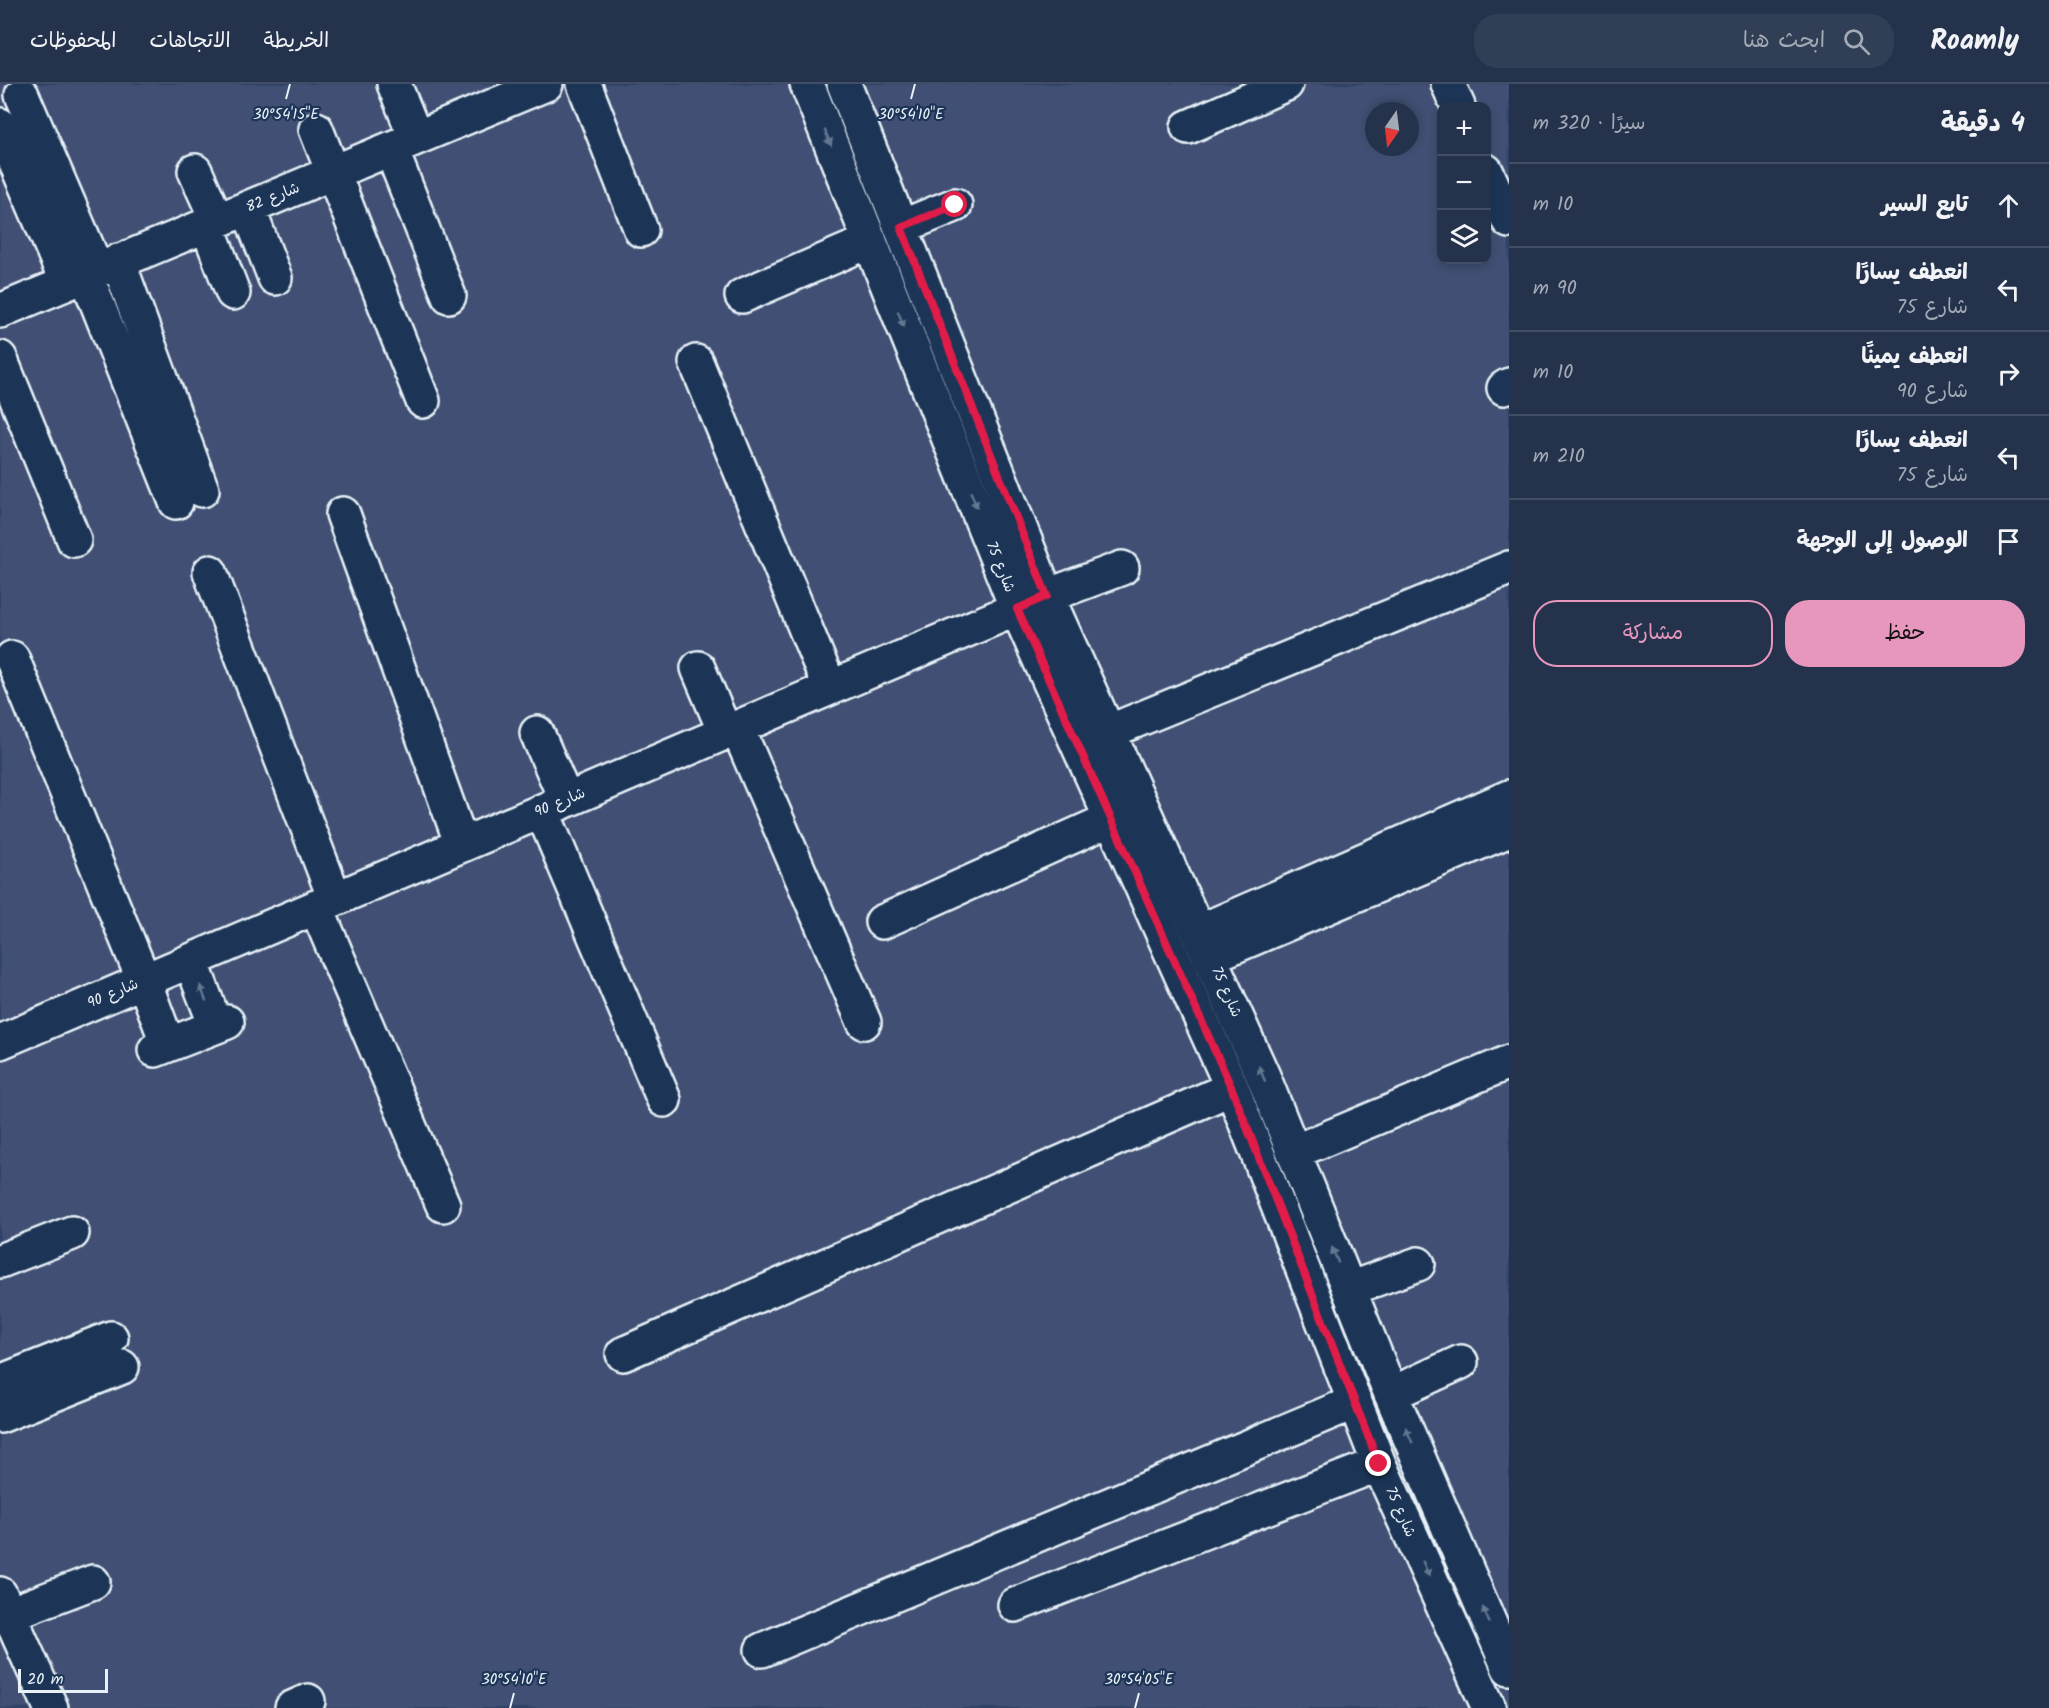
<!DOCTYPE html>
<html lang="ar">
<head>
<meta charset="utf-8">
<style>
  :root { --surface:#24324c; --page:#303e56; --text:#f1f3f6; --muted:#a3aab5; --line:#414d64; --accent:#e797bd }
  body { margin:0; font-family:Kalam,"Playpen Sans Arabic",sans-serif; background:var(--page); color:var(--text); direction:rtl }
  .controls { position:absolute; right:18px; top:18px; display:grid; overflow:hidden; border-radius:12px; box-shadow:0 3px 9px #0003 }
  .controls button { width:54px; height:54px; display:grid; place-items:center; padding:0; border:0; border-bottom:2px solid var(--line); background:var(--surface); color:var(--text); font:30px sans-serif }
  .compass { position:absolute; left:1365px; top:18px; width:54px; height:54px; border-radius:50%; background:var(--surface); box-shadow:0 3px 9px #0003; rotate:194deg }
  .scale { position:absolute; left:18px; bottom:15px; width:90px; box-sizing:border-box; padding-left:6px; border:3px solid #e8f1f8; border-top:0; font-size:16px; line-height:21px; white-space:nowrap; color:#e8f1f8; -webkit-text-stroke:4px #1d3557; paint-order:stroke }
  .stop { position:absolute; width:18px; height:18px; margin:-14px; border:4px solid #e11d48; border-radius:50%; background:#fff }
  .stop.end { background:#e11d48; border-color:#fff; box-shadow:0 2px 6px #0008 }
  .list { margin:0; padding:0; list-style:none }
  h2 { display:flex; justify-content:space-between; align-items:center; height:78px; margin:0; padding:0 24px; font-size:26px }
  h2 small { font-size:20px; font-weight:400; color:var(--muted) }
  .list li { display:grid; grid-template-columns:39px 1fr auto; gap:18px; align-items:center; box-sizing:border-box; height:84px; padding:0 24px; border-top:2px solid var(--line) }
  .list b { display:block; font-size:22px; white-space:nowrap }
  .list p { margin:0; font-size:20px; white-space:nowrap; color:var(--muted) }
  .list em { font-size:20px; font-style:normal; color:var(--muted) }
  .actions { display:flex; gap:12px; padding:18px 24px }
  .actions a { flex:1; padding:14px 0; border:2px solid var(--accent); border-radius:24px; text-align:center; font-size:21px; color:var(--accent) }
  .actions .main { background:var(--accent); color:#111 }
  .icon { flex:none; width:33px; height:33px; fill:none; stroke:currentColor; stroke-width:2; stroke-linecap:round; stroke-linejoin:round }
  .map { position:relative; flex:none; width:1509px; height:1624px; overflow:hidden; direction:ltr }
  header { display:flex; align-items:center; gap:36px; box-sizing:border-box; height:84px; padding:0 30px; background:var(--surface); border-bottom:2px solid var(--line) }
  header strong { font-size:28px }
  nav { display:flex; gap:33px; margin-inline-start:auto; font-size:21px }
  .search { width:420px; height:54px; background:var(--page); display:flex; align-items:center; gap:15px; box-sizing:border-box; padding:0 21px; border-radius:24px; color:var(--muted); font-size:22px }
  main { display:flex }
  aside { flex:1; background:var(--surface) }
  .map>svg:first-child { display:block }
  .built { fill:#414f73; fill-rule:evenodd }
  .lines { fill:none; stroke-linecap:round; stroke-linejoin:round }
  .minor-casing { stroke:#e8f1f8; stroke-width:38 }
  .minor { stroke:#1d3557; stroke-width:33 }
  .oneway { fill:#64778f }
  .route { stroke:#e11d48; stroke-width:8 }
  .ticks { fill:none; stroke:#e8f1f8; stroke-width:2 }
  .labels { text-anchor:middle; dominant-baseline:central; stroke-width:4.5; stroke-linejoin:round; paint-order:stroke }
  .street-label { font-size:15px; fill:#e8f1f8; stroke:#1d3557 }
  .ticks-label { font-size:15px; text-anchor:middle; fill:#e8f1f8; stroke:#1d3557; stroke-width:4.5; stroke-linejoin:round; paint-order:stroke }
</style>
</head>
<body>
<header>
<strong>Roamly</strong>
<div class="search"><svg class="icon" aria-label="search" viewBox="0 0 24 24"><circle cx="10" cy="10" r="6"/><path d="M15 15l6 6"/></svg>ابحث هنا</div>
<nav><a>الخريطة</a><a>الاتجاهات</a><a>المحفوظات</a></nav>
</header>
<main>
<aside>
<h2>4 دقيقة<small>سيرًا · 320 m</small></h2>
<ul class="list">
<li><svg class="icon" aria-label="ahead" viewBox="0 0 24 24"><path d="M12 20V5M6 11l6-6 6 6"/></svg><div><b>تابع السير</b></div><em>10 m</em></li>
<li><svg class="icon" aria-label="left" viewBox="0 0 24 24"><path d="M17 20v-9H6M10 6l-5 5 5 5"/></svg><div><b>انعطف يسارًا</b><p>شارع 75</p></div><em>90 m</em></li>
<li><svg class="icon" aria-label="right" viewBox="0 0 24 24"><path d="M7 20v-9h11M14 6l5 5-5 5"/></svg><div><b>انعطف يمينًا</b><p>شارع 90</p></div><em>10 m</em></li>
<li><svg class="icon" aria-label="left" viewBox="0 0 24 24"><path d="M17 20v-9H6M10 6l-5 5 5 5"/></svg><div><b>انعطف يسارًا</b><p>شارع 75</p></div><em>210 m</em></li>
<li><svg class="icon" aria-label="arrive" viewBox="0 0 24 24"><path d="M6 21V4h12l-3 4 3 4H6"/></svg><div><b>الوصول إلى الوجهة</b></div></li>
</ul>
<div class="actions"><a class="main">حفظ</a><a>مشاركة</a></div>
</aside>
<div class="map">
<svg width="1509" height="1624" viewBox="0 0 1509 1624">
  <rect width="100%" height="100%" fill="#304266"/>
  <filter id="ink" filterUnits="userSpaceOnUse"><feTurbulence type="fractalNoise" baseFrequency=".0167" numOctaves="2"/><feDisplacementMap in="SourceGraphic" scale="12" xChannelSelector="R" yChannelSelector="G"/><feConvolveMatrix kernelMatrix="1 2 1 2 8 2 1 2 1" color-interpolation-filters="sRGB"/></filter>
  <g filter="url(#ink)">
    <path class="built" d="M0 0H1509V1624H0ZM1442 22H1486V176H1442ZM1374 27H1410V63H1374Z"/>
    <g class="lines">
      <defs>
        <path id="minor" d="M394 0 416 54
          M584 0 641 146
          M807 0 1017 525 1232 1004 1379 1380 1489 1624
          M844 0 1047 512 1263 992 1391 1310 1509 1584
          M1448 0 1458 22
          M22 11 97 186
          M0 41 67 199
          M1188 43 1286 0
          M316 45 423 317
          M391 65 449 212
          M195 87 217 136
          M1486 87 1509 137
          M248 124 275 194
          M207 141 233 209
          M901 143 955 121
          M118 177 202 406
          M86 191 176 418
          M742 212 870 157
          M0 227 546 0
          M0 274 74 456
          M696 278 830 604
          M1504 304 1509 301
          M343 430 462 761
          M210 488 335 815
          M12 574 144 897 168 961
          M698 584 725 648
          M737 643 864 938
          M1108 648 1509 484
          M537 649 566 716
          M542 727 664 1016
          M316 823 443 1121
          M882 838 1111 735
          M1198 848 1509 713
          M1209 873 1509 746
          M191 877 216 942
          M0 958 830 604 1047 512 1122 484
          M155 966 227 938
          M1294 1068 1509 978
          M0 1177 72 1149
          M1349 1205 1418 1180
          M623 1270 1232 1004
          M0 1298 111 1254
          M1391 1310 1461 1278
          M0 1332 122 1283
          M0 1510 51 1624
          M1015 1521 1379 1380
          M9 1530 93 1498
          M762 1566 1355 1318
          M292 1624 308 1617"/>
      </defs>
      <use href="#minor" class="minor-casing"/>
      <use href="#minor" class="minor"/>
    </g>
    <defs><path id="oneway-solid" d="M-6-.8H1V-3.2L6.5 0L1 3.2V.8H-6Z" transform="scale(1.5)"/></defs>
    <g class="oneway">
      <use href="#oneway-solid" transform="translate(828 54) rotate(68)"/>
      <use href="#oneway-solid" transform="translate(901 235) rotate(68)"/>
      <use href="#oneway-solid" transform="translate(974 416) rotate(68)"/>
      <use href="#oneway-solid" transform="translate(203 909) rotate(-111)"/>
      <use href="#oneway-solid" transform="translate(1262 990) rotate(-113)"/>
      <use href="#oneway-solid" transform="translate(1335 1171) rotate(-112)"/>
      <use href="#oneway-solid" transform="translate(1409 1351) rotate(-113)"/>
      <use href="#oneway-solid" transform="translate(1426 1485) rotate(66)"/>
      <use href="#oneway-solid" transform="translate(1486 1531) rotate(-113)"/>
    </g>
  </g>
  <g class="lines" filter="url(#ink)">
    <path class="route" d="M955 121 901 143 1047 512 1017 525 1232 1005 1379 1380"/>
  </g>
  <path class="ticks" d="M286 15 290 0M911 15 915 0M510 1624 514 1609M1135 1624 1139 1609"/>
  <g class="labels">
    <g class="street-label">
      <text transform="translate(273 114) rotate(-22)">شارع 82</text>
      <text transform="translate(1000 483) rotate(68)">شارع 75</text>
      <text transform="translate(560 719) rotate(-23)">شارع 90</text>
      <text transform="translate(1226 908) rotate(66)">شارع 75</text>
      <text transform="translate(113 910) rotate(-23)">شارع 90</text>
      <text transform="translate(1400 1428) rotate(66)">شارع 75</text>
    </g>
  </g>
  <g class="ticks-label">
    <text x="286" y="35">30°54'15"E</text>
    <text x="911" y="35">30°54'10"E</text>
    <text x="514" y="1600">30°54'10"E</text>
    <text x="1139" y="1600">30°54'05"E</text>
  </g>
</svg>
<div class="controls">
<button>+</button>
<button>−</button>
<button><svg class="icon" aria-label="layers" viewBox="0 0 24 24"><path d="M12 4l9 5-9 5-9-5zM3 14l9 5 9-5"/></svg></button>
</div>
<svg class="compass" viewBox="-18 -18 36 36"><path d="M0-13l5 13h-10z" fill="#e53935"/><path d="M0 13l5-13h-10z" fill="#a3aab5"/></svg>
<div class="scale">20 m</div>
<div class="stop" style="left:955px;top:121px"></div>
<div class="stop end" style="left:1379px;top:1380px"></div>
</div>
</main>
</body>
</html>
